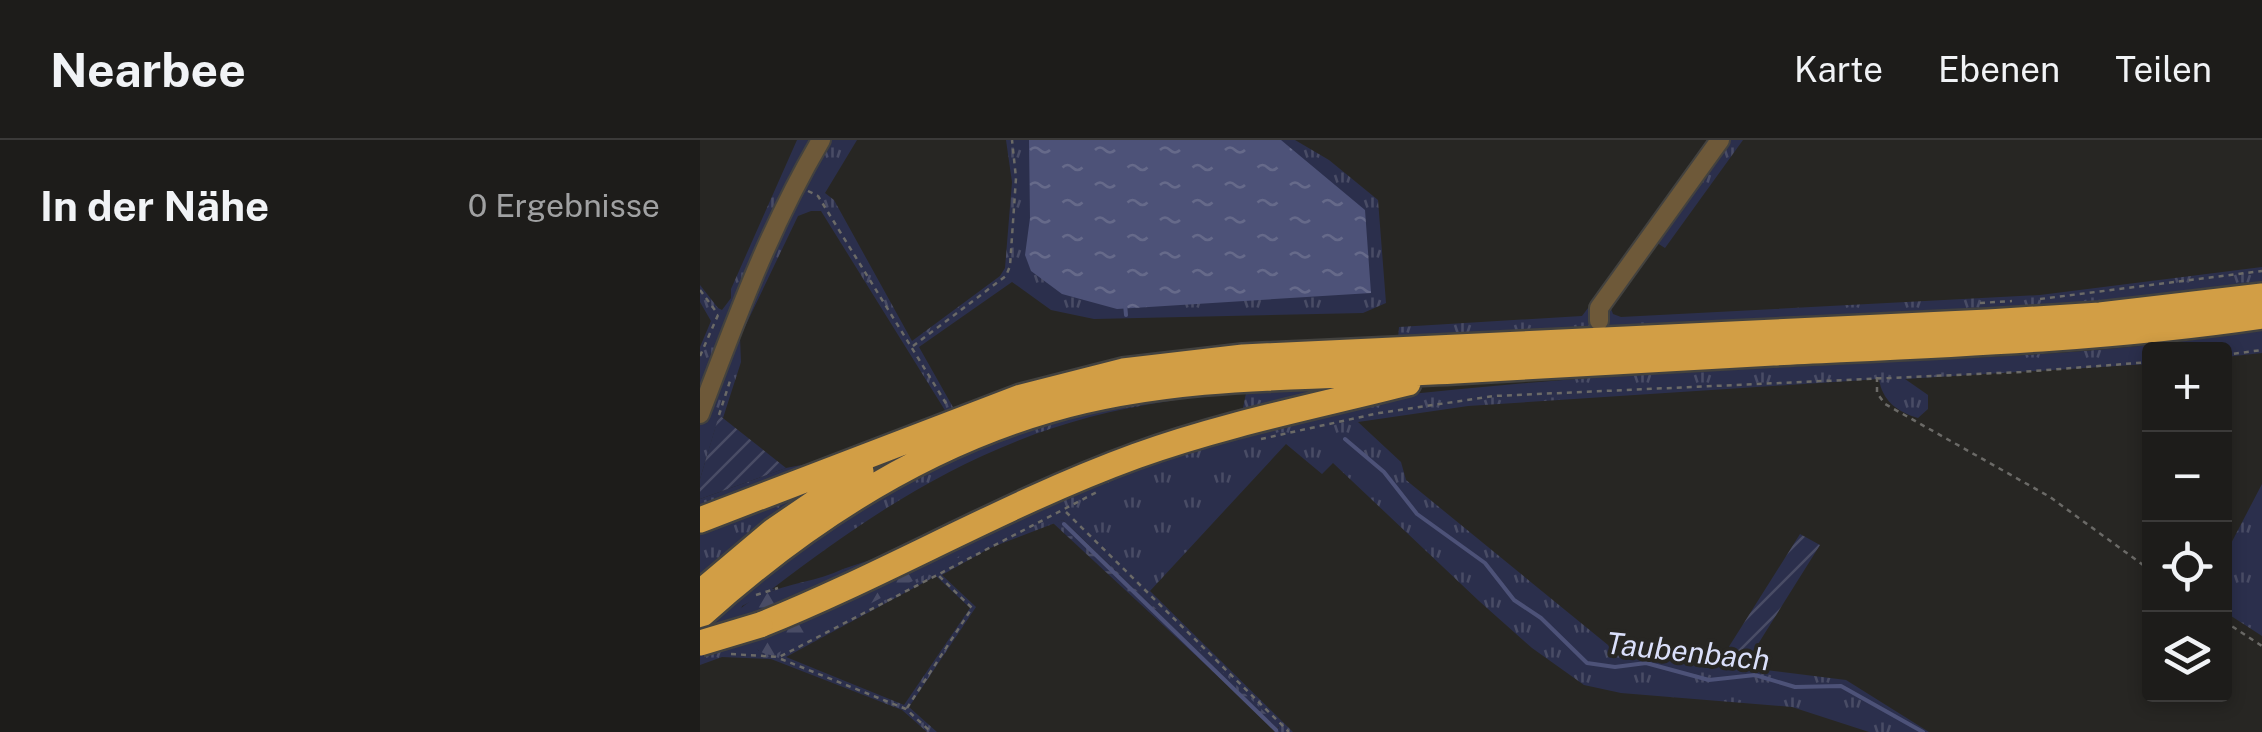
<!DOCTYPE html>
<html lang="de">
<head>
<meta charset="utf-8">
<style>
  :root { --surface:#1d1c1a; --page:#252523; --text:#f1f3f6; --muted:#a0a1a2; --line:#3b3a39 }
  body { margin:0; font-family:"Public Sans",sans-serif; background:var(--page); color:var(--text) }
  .controls { position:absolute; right:30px; bottom:30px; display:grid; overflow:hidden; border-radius:10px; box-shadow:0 5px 15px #0003 }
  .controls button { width:90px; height:90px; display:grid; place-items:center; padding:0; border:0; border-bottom:2px solid var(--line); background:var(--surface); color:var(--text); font:50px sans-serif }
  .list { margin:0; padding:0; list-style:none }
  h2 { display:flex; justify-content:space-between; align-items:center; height:130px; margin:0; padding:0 40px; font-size:42px }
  h2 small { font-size:32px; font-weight:400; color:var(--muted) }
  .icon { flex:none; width:55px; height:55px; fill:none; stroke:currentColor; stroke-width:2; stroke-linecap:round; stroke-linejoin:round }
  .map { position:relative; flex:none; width:1562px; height:592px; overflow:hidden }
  header { display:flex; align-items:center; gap:60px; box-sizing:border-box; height:140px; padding:0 50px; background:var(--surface); border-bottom:2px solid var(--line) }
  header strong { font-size:48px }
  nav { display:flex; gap:55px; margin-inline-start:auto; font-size:35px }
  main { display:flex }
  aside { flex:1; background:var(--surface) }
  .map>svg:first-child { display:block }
  .grass { fill:url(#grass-tufts); fill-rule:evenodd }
  .forest { fill:url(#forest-firs) }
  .wetland { fill:url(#wetland-marsh) }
  .garden { fill:url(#garden-furrows) }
  .water { fill:url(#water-ripples) }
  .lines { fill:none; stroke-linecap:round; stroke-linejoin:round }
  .stream { stroke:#4d5278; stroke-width:4 }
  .minor-casing { stroke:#43423f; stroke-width:22 }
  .highway-casing { stroke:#43423f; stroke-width:30 }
  .path { stroke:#6b6a67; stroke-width:2.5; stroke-dasharray:5 5; stroke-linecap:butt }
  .minor { stroke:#6e5939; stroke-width:18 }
  .highway { stroke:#d29e45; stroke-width:25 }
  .highway-bridge-casing { stroke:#43423f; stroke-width:30; stroke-linecap:butt }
  .highway-bridge { stroke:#d29e45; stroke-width:25 }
  .labels { text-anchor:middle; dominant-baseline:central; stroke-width:8; stroke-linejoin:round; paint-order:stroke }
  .water-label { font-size:30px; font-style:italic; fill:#dadffa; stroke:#272623 }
</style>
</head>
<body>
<header>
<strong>Nearbee</strong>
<nav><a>Karte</a><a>Ebenen</a><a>Teilen</a></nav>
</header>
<main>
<aside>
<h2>In der Nähe<small>0 Ergebnisse</small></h2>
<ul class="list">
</ul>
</aside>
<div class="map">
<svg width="1562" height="592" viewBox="0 0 1562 592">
  <defs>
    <pattern id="grass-tufts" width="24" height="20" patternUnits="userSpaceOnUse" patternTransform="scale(2.5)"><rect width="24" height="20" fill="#2b2f4c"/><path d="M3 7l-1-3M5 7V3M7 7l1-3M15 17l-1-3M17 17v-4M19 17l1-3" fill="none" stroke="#494c65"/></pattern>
    <pattern id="forest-firs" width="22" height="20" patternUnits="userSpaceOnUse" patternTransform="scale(2.5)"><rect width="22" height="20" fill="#2b2f4c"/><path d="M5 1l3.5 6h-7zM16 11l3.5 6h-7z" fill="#494c65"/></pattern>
    <pattern id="wetland-marsh" width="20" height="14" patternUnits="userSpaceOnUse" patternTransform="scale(2.5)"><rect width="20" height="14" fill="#2b2f4c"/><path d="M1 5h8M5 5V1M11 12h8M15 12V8" fill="none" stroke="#494c65"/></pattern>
    <pattern id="garden-furrows" width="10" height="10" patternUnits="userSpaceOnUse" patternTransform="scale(2.5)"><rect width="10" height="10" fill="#2b2f4c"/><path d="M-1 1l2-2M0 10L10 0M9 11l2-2" fill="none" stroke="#494c65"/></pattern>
    <pattern id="water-ripples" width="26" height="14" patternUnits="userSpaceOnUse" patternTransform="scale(2.5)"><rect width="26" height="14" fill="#4d5278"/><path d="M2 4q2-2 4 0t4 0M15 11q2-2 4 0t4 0" fill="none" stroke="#666a8a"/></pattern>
  </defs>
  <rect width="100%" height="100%" fill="#272623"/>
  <path class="grass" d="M97 0H157L125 53 134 60 212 201 300 136 305 128 312 42 306 0H595L629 20 678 60 686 163 663 173 394 179 351 170 312 142 219 207 254 269 698 199 699 187 882 176 1015 0H1043L965 108 954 101 910 166 913 174 921 177 1340 155 1562 127V147L687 238 691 256C822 242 953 232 1085 226 1244 219 1404 216 1562 190V213L1525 217 1524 210H1450L1449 224 1205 239 1228 255V269L1218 278C1197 272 1182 260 1179 239L768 266 658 282 701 322 706 340 908 505 911 511 1146 540 1229 592H1169L1092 567 921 553 884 545 832 508 779 461 633 323 622 334 586 304 450 451 593 592H574L579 587 363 380 290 408 242 435 276 467 209 567 237 592H227L202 570 71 519 22 517 0 525V513L49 498 59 511 162 454 63 493 54 473 150 434 143 429 203 409 490 285 543 268 546 253C522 251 495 257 470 261 312 283 197 353 72 449L78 448 42 466 39 479 0 492V359L86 328 112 323 246 272 121 71H111L98 76 40 197 41 222 23 278 19 276 0 339V207L11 181 0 162V145L18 168 22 170 31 158V149ZM236 436 270 468 204 565 86 517Z
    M1562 344V496L1525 472V415Z"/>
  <path class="forest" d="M279 393 285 395 286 402 74 515C62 515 54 509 49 498L106 480Z
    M143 429 150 434 39 479V470C65 444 111 445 143 429Z"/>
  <path class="wetland" d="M363 380 579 586 576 590 353 383Z"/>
  <path class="garden" d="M19 275 86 328 0 359V339Z
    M1100 394 1120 405 1043 528 1018 524Z"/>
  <path class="water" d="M329 0H581L665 70 671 153 417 169 362 154 331 131 325 115 330 78Z"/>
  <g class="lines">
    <path class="stream" d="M425 164 426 175
      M645 299 684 332 717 374 785 423 814 460 841 478 887 523 915 527 946 523 1009 540 1055 535 1095 547 1141 546 1223 592
      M364 384 576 590"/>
    <defs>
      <path id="minor" d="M899 181V168L1020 0
        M0 274C37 177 68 90 121 0"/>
      <path id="highway" d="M0 380 321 257 423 231 543 217 1288 182 1400 175 1562 156
        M2 451 73 391 161 331
        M0 476C101 385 218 308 349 270 480 232 620 238 755 231 861 226 967 218 1073 213 1236 205 1400 200 1562 176
        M60 485C187 434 307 363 436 316 525 284 617 266 708 243"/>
    </defs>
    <use href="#minor" class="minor-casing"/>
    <use href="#highway" class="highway-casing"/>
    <path class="path" d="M108 51 118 56 247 265
      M0 150 17 173
      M1340 159 1562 131
      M1280 163 1312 161
      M213 206 306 136 310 126 316 38 312 0
      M1524 215 1562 210
      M0 216 18 175H21
      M1177 237V253L1185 264 1350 357 1450 430
      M19 275 31 238
      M561 299 679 273 794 256 1321 232 1450 222
      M366 372 589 592
      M56 455 78 448
      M1524 481 1562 506
      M31 514 79 517 87 513 397 352
      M81 519 206 569 231 592
      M207 568 272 468 238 435"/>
    <use href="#minor" class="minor"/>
    <use href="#highway" class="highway"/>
    <defs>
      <path id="highway-bridge" d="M0 503 60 485"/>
    </defs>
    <use href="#highway-bridge" class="highway-bridge-casing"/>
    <use href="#highway-bridge" class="highway-bridge"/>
  </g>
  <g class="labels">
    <g class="water-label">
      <text transform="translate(988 511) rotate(6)">Taubenbach</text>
    </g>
  </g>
</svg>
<div class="controls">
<button>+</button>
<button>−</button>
<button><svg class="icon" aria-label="locate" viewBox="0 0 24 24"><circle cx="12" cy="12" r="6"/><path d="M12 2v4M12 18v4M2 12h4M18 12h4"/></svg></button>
<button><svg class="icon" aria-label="layers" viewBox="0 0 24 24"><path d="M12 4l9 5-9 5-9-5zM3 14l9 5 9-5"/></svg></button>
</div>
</div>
</main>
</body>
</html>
